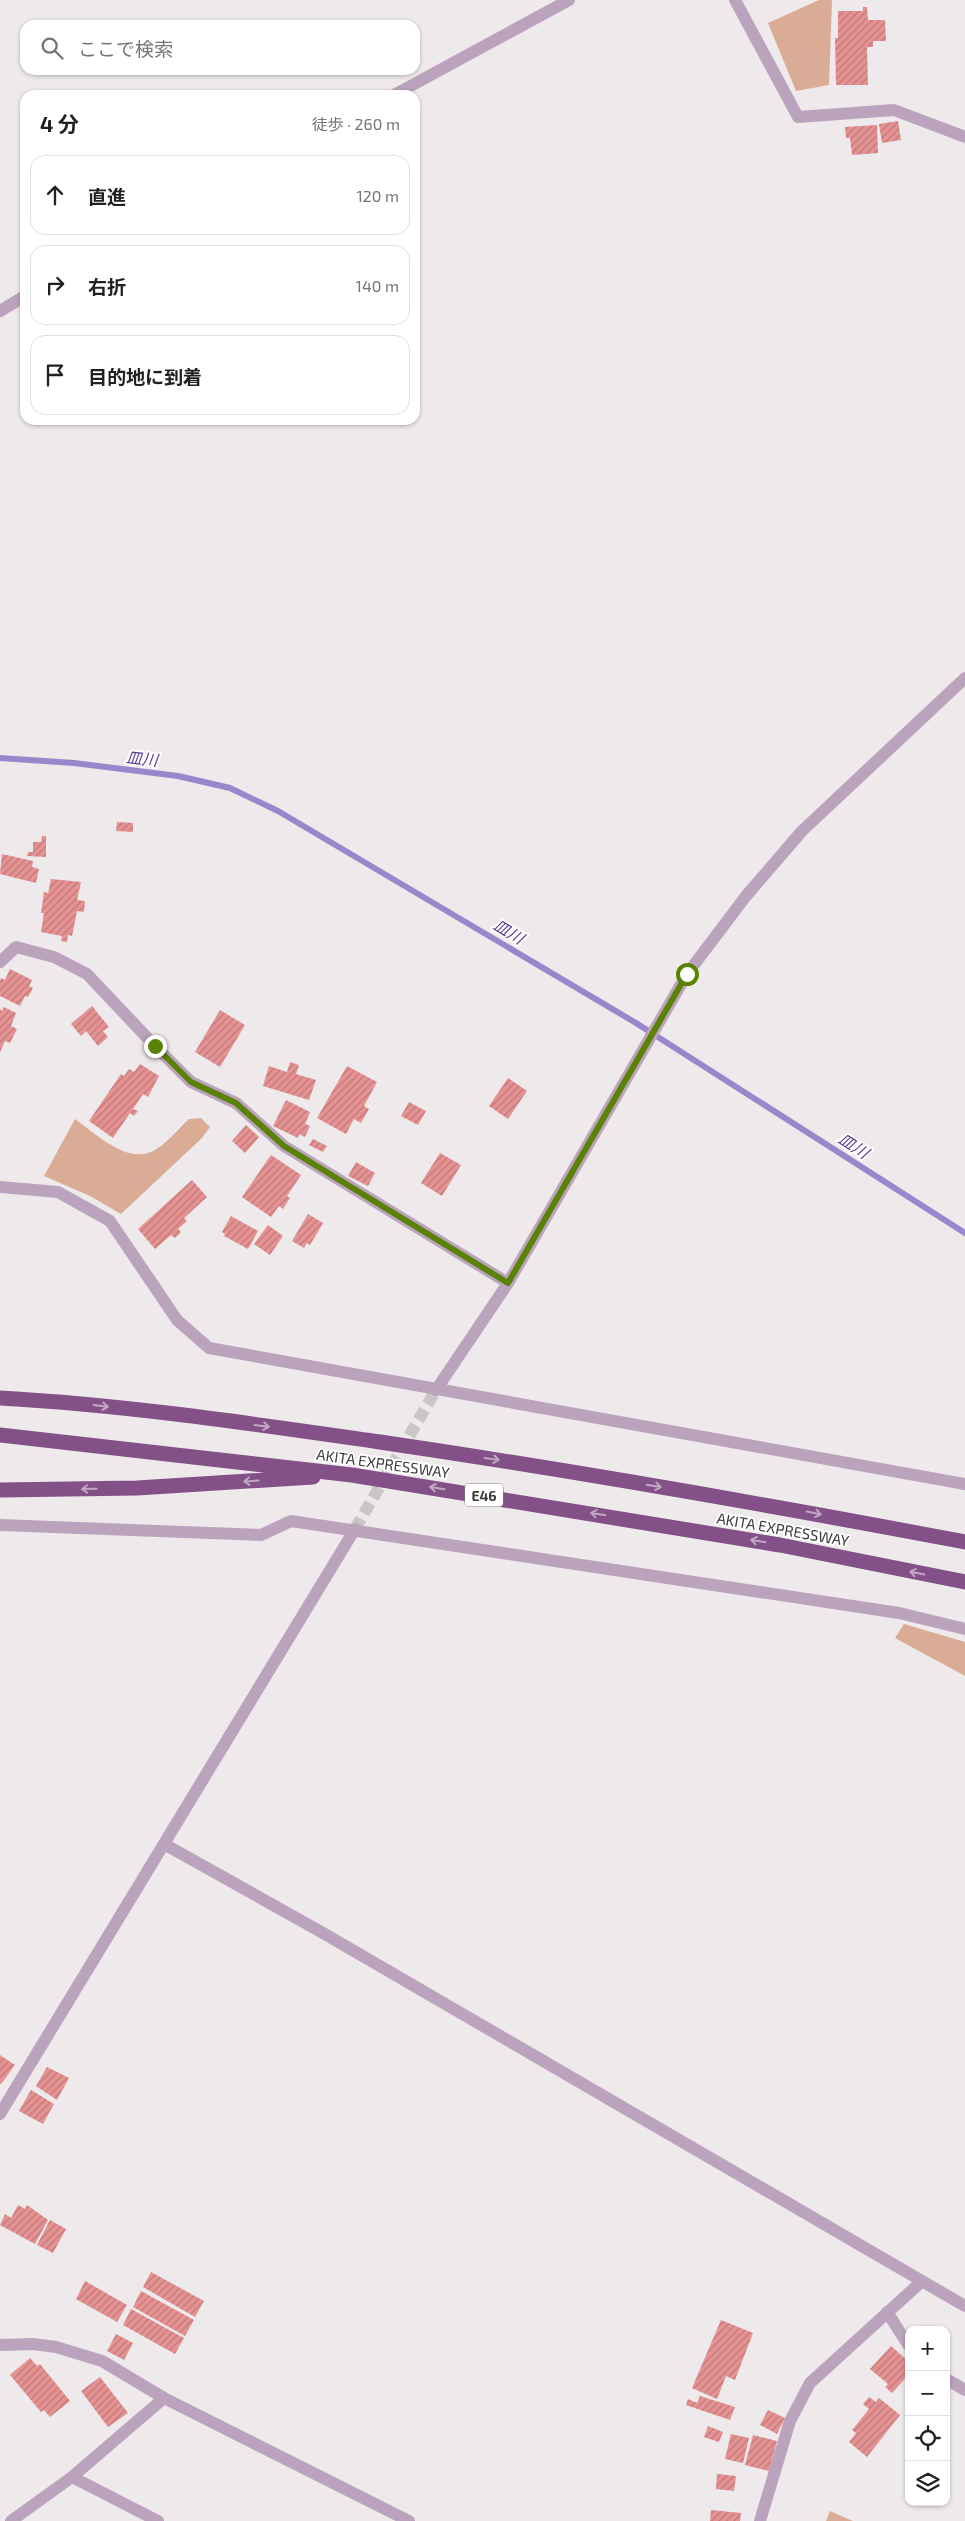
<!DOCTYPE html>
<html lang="ja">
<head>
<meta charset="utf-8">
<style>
  :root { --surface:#fff; --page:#f6f6f6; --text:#202124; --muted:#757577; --line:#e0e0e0 }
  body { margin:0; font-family:"Exo 2","Noto Sans JP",sans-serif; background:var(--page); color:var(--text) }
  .controls { position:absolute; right:15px; bottom:15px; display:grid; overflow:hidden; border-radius:10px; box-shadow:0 1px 4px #0004 }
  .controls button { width:45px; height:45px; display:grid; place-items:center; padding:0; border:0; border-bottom:1px solid var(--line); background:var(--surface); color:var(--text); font:25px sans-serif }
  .stop { position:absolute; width:15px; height:15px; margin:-11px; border:4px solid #598206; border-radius:50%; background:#fff }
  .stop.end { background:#598206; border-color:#fff; box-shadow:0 1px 5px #0008 }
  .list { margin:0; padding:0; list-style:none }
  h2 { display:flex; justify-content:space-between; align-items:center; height:65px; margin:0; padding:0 20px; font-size:21px }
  h2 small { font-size:16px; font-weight:400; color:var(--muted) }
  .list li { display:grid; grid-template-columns:32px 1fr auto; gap:15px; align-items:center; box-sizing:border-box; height:80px; margin:0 10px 10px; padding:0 10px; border:1px solid var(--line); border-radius:15px }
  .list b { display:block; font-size:19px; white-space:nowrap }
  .list em { font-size:16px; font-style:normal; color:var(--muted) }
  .icon { flex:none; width:28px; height:28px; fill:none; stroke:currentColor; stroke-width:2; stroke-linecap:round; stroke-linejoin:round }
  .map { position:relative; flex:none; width:965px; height:2521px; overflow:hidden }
  .search { position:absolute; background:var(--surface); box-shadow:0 1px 4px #0004; left:20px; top:20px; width:400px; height:55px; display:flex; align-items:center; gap:12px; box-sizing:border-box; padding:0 18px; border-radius:15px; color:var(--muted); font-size:19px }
  .panel { position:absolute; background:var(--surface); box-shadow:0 1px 4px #0004; left:20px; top:90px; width:400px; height:335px; border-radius:15px }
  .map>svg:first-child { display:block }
  .green { fill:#daab95 }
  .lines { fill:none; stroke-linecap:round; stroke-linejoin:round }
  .stream { stroke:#9a86cb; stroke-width:6 }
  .building { fill:url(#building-hatch) }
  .minor-tunnel { stroke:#cac6c8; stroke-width:12; stroke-dasharray:12 6; stroke-linecap:butt }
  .minor { stroke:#bca3bd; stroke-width:12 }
  .highway { stroke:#835187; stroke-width:15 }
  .oneway { stroke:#c1a8c3 }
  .route { stroke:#598206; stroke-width:6 }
  .labels { text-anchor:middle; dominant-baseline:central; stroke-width:4; stroke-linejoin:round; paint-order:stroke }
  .shield { fill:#fff; stroke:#767576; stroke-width:1 }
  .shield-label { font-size:14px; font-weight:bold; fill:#3c3a3b }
  .street-label { font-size:15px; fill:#3c3a3b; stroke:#fff }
  .water-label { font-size:16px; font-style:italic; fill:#5d3f93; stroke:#fff }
</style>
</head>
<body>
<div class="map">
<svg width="965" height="2521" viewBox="0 0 965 2521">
  <defs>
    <pattern id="building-hatch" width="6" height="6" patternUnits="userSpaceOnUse" patternTransform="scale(1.25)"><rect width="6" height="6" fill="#e69293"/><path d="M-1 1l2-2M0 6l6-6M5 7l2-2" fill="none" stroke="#bc7879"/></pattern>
  </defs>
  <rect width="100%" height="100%" fill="#eee9eb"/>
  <path class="green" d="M819 0H832L829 85 796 91 768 23Z
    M201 1118 210 1127 202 1138 121 1214 90 1196 44 1176 75 1119C95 1133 125 1163 151 1152 165 1146 178 1129 189 1119Z
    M904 1624 965 1642V1676L895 1638Z
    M830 2511 853 2521H826Z"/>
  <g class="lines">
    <path class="stream" d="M0 758 74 763 178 776 230 788 278 811 636 1023 965 1233"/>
  </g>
  <path class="building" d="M863 7H867L868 20H885L886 41H873V47H867L868 85H836L835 38H838V11H863Z
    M898 121 901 140 882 143 879 124Z
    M877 125 878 153 852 155 850 138H846L845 127Z
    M117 822 133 823V832L116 831Z
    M42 836H46V857L27 856 28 852H33V842H41Z
    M2 854 33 861 32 867 39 869 36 883 0 874Z
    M51 879 81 882 77 900 85 901 84 912 77 911 72 936 68 935 67 942 61 941 62 936 41 932 44 913H41L44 892 48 893Z
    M10 969 32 980 29 986 33 988 28 997 25 996 20 1006 0 996V981L1 978 5 980Z
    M92 1006 109 1027 103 1031 108 1037 98 1046 86 1031 81 1036 71 1024Z
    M4 1007 16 1013 11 1026 17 1029 10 1043 5 1041 0 1052V1009L2 1011Z
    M220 1010 245 1025 220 1067 195 1052Z
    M290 1062 299 1065 296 1074 316 1080 309 1100 263 1086 269 1066 287 1072Z
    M140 1064 159 1076 148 1097 143 1094 133 1109 138 1111 134 1116 130 1113 113 1138 89 1121 121 1074 124 1076 129 1069 134 1072Z
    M347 1066 377 1082 364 1106 369 1109 361 1123 354 1119 346 1134 317 1118Z
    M508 1078 527 1091 508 1119 489 1106Z
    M286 1100 310 1112 305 1124 310 1126 305 1137 299 1134 298 1138 273 1126Z
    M409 1102 426 1111 418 1125 401 1116Z
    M246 1125 259 1137 245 1153 232 1141Z
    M313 1139 327 1146 323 1152 309 1145Z
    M440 1153 461 1165 442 1196 421 1183Z
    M271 1155 301 1175 287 1196 290 1198 283 1209 279 1206 271 1217 242 1197Z
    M356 1162 375 1173 368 1186 348 1176Z
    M192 1180 207 1197 184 1218 187 1221 178 1229 181 1232 175 1238 171 1235 155 1249 138 1229Z
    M308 1214 323 1223 310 1245 307 1243 304 1248 292 1241Z
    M231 1216 258 1231 248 1249 224 1236 225 1234 222 1232Z
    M268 1225 283 1236 270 1255 254 1244Z
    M0 2055 15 2065 1 2084 0 2083Z
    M47 2067 69 2078 57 2100 36 2086Z
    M31 2090 54 2104 43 2124 19 2111Z
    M18 2205 25 2209 27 2205 48 2220 35 2244 0 2225 5 2214 11 2218Z
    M50 2220 66 2229 53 2253 37 2245Z
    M151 2272 204 2301 195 2317 143 2287Z
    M85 2281 127 2305 117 2322 76 2299Z
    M141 2291 194 2320 185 2336 133 2307Z
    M131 2309 184 2338 175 2354 123 2325Z
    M721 2320 753 2333 735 2380 726 2376 717 2399 692 2388Z
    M116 2334 133 2343 124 2360 107 2351Z
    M891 2346 909 2362 906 2366 909 2374 892 2393 885 2387 888 2384 870 2369Z
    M30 2358 37 2366 40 2364 70 2401 50 2417 44 2410 41 2412 10 2375Z
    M100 2377 128 2413 108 2427 81 2391Z
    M700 2396 735 2407 730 2420 686 2405 688 2399 697 2403Z
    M869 2397 876 2402 879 2398 900 2415 867 2457 849 2442 856 2433 852 2430 869 2409 863 2404Z
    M768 2410 785 2418 777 2434 760 2425Z
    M708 2426 723 2432 719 2442 704 2437Z
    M731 2434 749 2438 743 2463 725 2459Z
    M753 2435 777 2441 769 2471 745 2465Z
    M717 2474 736 2476 734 2491 716 2489Z
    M711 2510 741 2513 740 2521H710Z"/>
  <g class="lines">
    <path class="minor-tunnel" d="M355 1529 436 1390"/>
    <path class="minor" d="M735 0 798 117 894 110 965 137
      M394 95 569 0
      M0 311 25 296
      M0 962 16 947 54 957 87 974 155 1046 191 1082 236 1103 284 1146 508 1283
      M0 1187 58 1192 110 1221 177 1320 209 1348 965 1484
      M436 1390 508 1283 687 974 746 896 802 831 965 678
      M0 1525 261 1535 291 1521 899 1613 965 1629
      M164 1844 323 1933 965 2306
      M0 2114 355 1529
      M887 2312 909 2346
      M0 2345 33 2344 56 2347 102 2361 164 2398 409 2521
      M946 2379 965 2390
      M72 2477 158 2521
      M11 2521 72 2477 164 2398
      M760 2521 790 2421 810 2383 921 2282"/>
    <path class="highway" d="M0 1398C127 1405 254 1424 380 1442 576 1471 770 1505 965 1542
      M0 1435 352 1475 780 1545 965 1582
      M0 1490 137 1488 313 1477"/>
  </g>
  <defs><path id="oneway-shaft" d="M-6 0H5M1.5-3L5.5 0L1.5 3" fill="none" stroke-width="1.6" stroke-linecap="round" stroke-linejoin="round" transform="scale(1.25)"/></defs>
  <g class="oneway">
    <use href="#oneway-shaft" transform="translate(101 1406) rotate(7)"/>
    <use href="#oneway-shaft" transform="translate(262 1426) rotate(7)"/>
    <use href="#oneway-shaft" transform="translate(492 1459) rotate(8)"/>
    <use href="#oneway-shaft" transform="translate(251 1481) rotate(176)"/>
    <use href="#oneway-shaft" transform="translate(654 1486) rotate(10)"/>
    <use href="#oneway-shaft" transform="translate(437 1488) rotate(-171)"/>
    <use href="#oneway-shaft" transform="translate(89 1489) rotate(179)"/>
    <use href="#oneway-shaft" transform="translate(814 1513) rotate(11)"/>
    <use href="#oneway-shaft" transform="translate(598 1514) rotate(-170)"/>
    <use href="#oneway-shaft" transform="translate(758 1541) rotate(-170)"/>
    <use href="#oneway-shaft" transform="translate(917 1573) rotate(-169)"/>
  </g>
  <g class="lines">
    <path class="route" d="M155 1046 191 1082 236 1103 284 1146 508 1283 687 974"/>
  </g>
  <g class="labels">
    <rect class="shield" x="465" y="1483.5" width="38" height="23" rx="4"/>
    <g class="shield-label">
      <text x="484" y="1495">E46</text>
    </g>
    <g class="street-label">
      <text transform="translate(383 1463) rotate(8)">AKITA EXPRESSWAY</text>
      <text transform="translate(783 1529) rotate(10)">AKITA EXPRESSWAY</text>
    </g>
    <g class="water-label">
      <text transform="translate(142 758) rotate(6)">皿川</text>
      <text transform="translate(509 931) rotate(31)">皿川</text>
      <text transform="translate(854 1145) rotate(33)">皿川</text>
    </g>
  </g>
</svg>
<div class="controls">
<button>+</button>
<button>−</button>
<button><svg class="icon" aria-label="locate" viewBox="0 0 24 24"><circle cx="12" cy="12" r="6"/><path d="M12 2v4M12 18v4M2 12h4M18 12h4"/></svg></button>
<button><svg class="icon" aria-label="layers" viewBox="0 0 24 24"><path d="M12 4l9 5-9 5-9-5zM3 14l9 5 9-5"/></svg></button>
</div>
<div class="stop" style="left:687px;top:974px"></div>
<div class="stop end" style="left:155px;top:1046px"></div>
<div class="search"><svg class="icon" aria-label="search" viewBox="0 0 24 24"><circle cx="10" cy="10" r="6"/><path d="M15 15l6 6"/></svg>ここで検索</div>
<section class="panel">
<h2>4 分<small>徒歩 · 260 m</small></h2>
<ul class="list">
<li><svg class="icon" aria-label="ahead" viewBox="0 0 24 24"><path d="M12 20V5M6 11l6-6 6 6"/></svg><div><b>直進</b></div><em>120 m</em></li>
<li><svg class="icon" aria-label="right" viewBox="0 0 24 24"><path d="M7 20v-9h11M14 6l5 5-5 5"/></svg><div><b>右折</b></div><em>140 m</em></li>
<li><svg class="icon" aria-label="arrive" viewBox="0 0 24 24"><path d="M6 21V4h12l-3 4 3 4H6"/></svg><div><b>目的地に到着</b></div></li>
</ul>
</section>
</div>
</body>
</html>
